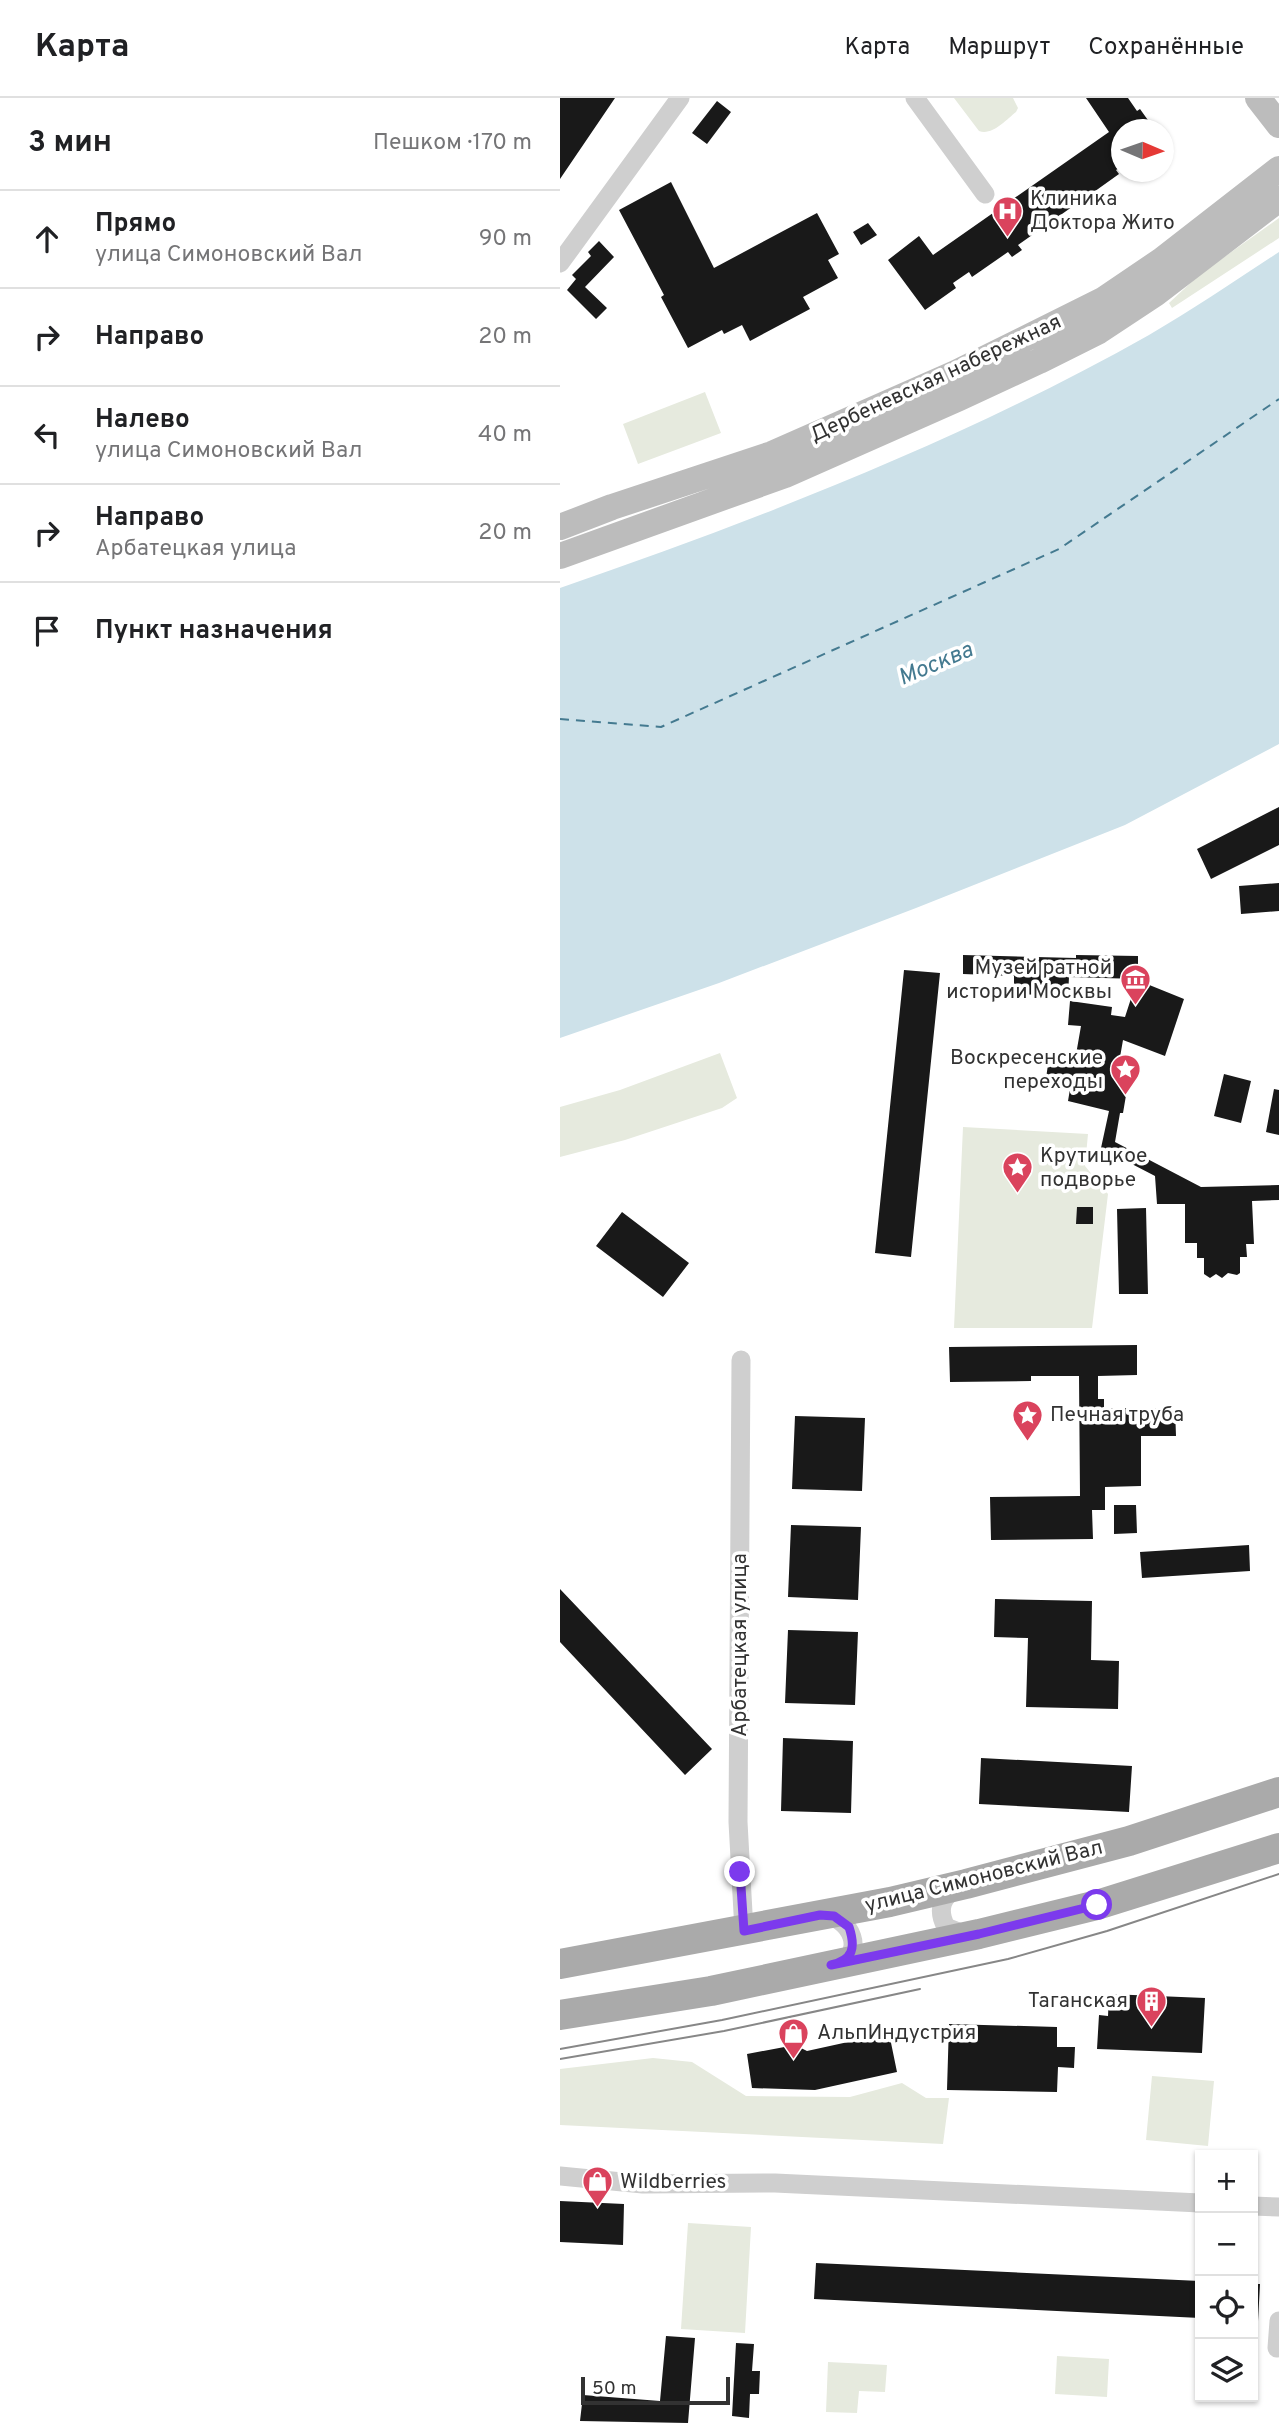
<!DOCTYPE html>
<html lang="ru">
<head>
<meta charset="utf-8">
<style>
  :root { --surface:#fff; --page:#f2f2f2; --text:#202124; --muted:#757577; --line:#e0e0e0 }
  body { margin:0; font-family:Overpass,sans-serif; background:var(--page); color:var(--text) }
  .controls { position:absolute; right:21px; bottom:21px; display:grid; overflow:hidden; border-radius:0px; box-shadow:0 2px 5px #0004 }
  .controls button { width:63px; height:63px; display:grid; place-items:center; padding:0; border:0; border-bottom:2px solid var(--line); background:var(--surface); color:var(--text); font:35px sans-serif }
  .compass { position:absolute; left:551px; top:21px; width:63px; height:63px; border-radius:50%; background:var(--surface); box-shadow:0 2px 5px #0004; rotate:92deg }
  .scale { position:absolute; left:21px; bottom:18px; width:149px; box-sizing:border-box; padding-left:7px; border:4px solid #323232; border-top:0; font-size:19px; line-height:24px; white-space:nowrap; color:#323232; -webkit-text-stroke:5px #fff; paint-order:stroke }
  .stop { position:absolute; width:21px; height:21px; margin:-16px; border:5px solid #7c3aed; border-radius:50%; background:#fff }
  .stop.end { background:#7c3aed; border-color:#fff; box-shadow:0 2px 7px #0008 }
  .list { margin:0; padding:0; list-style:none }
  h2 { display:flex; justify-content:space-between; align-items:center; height:91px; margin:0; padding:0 28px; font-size:30px }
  h2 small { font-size:23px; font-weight:400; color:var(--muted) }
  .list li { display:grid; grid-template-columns:46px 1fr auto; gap:21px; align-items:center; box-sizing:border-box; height:98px; padding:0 28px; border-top:2px solid var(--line) }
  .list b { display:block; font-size:26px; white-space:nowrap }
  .list p { margin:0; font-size:23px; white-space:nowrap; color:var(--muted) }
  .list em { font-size:23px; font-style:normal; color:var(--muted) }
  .icon { flex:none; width:38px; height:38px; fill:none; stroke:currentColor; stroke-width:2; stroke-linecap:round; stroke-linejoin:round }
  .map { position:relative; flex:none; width:719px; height:2325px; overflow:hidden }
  header { display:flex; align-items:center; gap:42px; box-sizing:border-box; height:98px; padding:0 35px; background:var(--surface); border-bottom:2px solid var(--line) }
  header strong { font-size:33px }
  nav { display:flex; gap:38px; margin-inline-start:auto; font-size:24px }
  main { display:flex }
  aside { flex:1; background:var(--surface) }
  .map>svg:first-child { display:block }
  .green { fill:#e6eade }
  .water { fill:#cde1e9 }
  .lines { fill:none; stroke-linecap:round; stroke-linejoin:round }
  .ferry { stroke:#447a90; stroke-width:2; stroke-dasharray:9 7; stroke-linecap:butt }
  .building { fill:#191919 }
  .street { stroke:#cfcfcf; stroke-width:19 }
  .secondary { stroke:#bcbcbc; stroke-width:26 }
  .primary { stroke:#aaa; stroke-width:30 }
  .tram { stroke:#878787; stroke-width:2 }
  .route { stroke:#7c3aed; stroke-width:9 }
  .labels { text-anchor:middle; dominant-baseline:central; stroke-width:7; stroke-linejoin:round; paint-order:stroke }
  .poi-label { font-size:21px; fill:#323232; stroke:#fff; text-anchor:start }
  .street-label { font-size:21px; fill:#323232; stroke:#fff }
  .water-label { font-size:23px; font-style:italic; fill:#447a90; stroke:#fff }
</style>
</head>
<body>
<header>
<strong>Карта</strong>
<nav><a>Карта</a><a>Маршрут</a><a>Сохранённые</a></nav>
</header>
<main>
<aside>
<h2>3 мин<small>Пешком · 170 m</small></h2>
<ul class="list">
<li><svg class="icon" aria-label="ahead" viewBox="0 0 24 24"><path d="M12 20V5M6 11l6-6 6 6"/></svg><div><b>Прямо</b><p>улица Симоновский Вал</p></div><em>90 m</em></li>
<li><svg class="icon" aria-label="right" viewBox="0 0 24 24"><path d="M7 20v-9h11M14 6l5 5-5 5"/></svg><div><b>Направо</b></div><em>20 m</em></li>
<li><svg class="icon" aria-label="left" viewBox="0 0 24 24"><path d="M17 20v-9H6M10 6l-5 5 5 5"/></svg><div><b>Налево</b><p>улица Симоновский Вал</p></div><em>40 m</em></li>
<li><svg class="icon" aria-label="right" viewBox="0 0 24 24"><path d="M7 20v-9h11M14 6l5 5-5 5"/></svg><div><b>Направо</b><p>Арбатецкая улица</p></div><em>20 m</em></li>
<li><svg class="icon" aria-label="arrive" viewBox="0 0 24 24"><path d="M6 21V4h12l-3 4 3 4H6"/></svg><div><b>Пункт назначения</b></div></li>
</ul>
</aside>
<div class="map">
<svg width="719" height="2325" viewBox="0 0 719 2325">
  <rect width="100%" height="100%" fill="#fff"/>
  <path class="green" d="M394 0H453L458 10 456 14C446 22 432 38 419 33Z
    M719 120V140L612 210 609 205 639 177Z
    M145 294 161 335 78 366 63 326Z
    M160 955 177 1000 162 1010 65 1042 0 1059V1009L60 992Z
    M403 1029 528 1036 525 1068 548 1096 532 1230H394Z
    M93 1960 132 1964 186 1998 290 1999 342 1985 366 2000H389L383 2046 0 2027V1971Z
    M592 1978 654 1983 648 2048 586 2042Z
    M128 2125 191 2129 185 2235 121 2231Z
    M497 2258 549 2261 547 2299 495 2296Z
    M268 2264 327 2267 325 2294 299 2293 297 2315 266 2314Z"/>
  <path class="water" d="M719 154V646L565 727 356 810 159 885 0 940V490C202 420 403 342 589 237 634 211 676 182 719 154Z"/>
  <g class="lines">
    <path class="ferry" d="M0 621 101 629 499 451 719 301"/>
  </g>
  <path class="building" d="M0 0H55L0 81Z
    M526 0H568L577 13 580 11 595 32H562V68L556 72 559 76 531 96 534 102 523 110 519 104 458 147 462 152 452 159 448 154 412 179 409 174 393 185 396 190 365 212 328 162 359 138 373 157 549 34Z
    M157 3 171 14 147 46 132 35Z
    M111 84 154 170 257 115 279 156 268 162 278 180 243 199 250 211 190 243 182 227 164 236 162 232 128 250 101 199 104 197 59 112Z
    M308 125 317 137 301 147 293 134Z
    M39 143 54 159 25 189 47 210 36 221 7 192 16 181 12 177 31 158 28 154Z
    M719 709V747L651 781 637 751Z
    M719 785V813L681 816 679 788Z
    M403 857 516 860V857L578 858V881L509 879 508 898 454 896V878L403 876Z
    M344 872 380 875 351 1159 315 1155Z
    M577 882 624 901 605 958 563 942 559 965 571 968 563 1015H560L555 1044 641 1089 719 1087V1102L692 1103 694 1146H686L687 1159H680V1175L677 1177 668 1175 662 1180 656 1176 650 1180 644 1176V1160H637V1145H625V1106H597L595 1078 541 1050 549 1013 508 1003 512 979 495 976 493 988 485 987 490 953 499 955 497 966 514 968 521 928 508 927 510 903 552 909 551 917 565 919Z
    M664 976 691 983 681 1025 654 1018Z
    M714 991 719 992V1037L706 1034Z
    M517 1109H533V1126H516Z
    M586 1110 588 1196H559L557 1111Z
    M62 1114 129 1165 103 1199 36 1148Z
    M577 1247V1277L538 1278V1301H544V1310H615L616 1338H581V1388L545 1389V1412H532L533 1441 431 1442 430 1399 520 1398 519 1278H471V1283L390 1284 389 1249Z
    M235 1318 305 1320 302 1393 232 1391Z
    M554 1407H576L577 1435 554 1436Z
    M231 1427 301 1429 298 1502 228 1499Z
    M689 1447 690 1473 582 1480 580 1454Z
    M0 1491 152 1651 125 1677 0 1544Z
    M435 1501 532 1503 531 1562 559 1563 558 1611 466 1609 468 1540 434 1539Z
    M228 1532 298 1534 295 1607 225 1605Z
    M223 1640 293 1643 291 1715 221 1713Z
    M421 1660 572 1668 569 1714 419 1706Z
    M549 1896 645 1900 642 1955 537 1951 539 1917 548 1918Z
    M389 1926 497 1929V1949H515L514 1970 498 1969 497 1994 387 1992Z
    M329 1935 337 1974 255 1992 192 1990 187 1956 235 1947 247 1953Z
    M0 2103 64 2106 63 2147 0 2144Z
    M256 2165 640 2183V2220L254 2201Z
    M693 2186H700L698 2223H693Z
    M106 2238 135 2240 128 2325 20 2323 23 2297 100 2303Z
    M176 2245 194 2246 192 2273H200L199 2296H190L189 2320 172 2318Z"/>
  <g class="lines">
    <path class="street" d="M355 0 425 96
      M0 165 120 0
      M181 1262 178 1724 184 1833
      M399 1789C381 1798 377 1812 386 1829L406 1837
      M265 1818C291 1819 306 1856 278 1865
      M0 2078 83 2086 215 2085 640 2105
      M693 2108 719 2109
      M717 2250 719 2223"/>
    <path class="secondary" d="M698 0 719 27
      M0 429 52 409 212 356 396 275 543 202 602 162 719 71
      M0 458 225 377 399 300 479 263 539 233 595 196 719 101"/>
    <path class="primary" d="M0 1866 330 1804 406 1786 569 1743 719 1694
      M0 1917 151 1893 419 1836 537 1807 719 1750"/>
    <path class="tram" d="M0 1951 162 1922 448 1861 547 1833 719 1776
      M0 1961 164 1933 360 1891"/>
  </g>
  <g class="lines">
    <path class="route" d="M180 1774 184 1833 260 1817 274 1818 289 1829C296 1850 293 1862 271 1867L419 1836 537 1807"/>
  </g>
  <defs>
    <symbol id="hospital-pin" viewBox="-11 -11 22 30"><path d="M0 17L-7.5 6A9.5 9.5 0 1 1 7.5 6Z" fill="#da435d" stroke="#fff"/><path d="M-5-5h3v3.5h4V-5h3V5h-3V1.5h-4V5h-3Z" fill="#fff"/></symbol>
    <symbol id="museum-pin" viewBox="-11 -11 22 30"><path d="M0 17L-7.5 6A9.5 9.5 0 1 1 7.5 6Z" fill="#da435d" stroke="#fff"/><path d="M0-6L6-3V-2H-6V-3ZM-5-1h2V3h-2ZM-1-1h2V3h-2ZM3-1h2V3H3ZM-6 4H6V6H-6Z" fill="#fff"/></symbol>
    <symbol id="sight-pin" viewBox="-11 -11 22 30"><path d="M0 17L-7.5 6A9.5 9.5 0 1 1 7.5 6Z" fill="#da435d" stroke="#fff"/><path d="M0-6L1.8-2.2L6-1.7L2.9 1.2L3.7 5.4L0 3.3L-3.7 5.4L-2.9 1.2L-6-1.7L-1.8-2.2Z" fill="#fff"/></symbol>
    <symbol id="building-pin" viewBox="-11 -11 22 30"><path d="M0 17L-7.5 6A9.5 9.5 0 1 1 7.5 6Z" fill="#da435d" stroke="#fff"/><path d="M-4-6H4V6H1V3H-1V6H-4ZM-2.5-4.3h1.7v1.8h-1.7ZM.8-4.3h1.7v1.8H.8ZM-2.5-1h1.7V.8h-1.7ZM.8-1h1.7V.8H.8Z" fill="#fff"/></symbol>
    <symbol id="shop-pin" viewBox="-11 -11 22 30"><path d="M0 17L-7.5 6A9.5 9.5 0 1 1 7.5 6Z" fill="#da435d" stroke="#fff"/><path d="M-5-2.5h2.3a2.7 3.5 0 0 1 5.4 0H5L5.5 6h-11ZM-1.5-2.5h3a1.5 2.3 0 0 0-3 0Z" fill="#fff"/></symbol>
  </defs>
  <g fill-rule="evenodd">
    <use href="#hospital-pin" x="430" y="96" width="35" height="47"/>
    <use href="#museum-pin" x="558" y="864" width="35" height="47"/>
    <use href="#sight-pin" x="548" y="954" width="35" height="47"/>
    <use href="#sight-pin" x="440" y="1052" width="35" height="47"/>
    <use href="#sight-pin" x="450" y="1300" width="35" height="47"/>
    <use href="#building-pin" x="574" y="1886" width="35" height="47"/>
    <use href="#shop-pin" x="216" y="1918" width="35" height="47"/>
    <use href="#shop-pin" x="20" y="2066" width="35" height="47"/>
  </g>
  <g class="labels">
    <g class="poi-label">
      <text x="470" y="101">Клиника<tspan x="470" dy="24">Доктора Жито</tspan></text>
      <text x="552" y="870" text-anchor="end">Музей ратной<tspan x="552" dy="24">истории Москвы</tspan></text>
      <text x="543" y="960" text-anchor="end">Воскресенские<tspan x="543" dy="24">переходы</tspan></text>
      <text x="480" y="1058">Крутицкое<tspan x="480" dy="24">подворье</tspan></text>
      <text x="490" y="1317">Печная труба</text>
      <text x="568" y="1903" text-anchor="end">Таганская</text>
      <text x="257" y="1935">АльпИндустрия</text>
      <text x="60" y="2084">Wildberries</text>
    </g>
    <g class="street-label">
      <text transform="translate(376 281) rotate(-25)">Дербеневская набережная</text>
      <text transform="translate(180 1547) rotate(-90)">Арбатецкая улица</text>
      <text transform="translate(424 1779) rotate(-14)">улица Симоновский Вал</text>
    </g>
    <g class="water-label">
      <text transform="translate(376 567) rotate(-23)">Москва</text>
    </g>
  </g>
</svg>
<div class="controls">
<button>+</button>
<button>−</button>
<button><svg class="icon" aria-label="locate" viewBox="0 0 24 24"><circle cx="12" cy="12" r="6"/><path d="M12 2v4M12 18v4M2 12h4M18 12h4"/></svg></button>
<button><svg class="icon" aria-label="layers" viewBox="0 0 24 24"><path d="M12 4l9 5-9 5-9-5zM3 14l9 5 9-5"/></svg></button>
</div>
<svg class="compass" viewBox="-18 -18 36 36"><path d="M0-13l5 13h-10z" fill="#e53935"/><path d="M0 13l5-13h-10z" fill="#757577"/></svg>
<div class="scale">50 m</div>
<div class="stop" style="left:537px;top:1807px"></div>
<div class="stop end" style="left:180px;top:1774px"></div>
</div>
</main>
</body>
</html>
